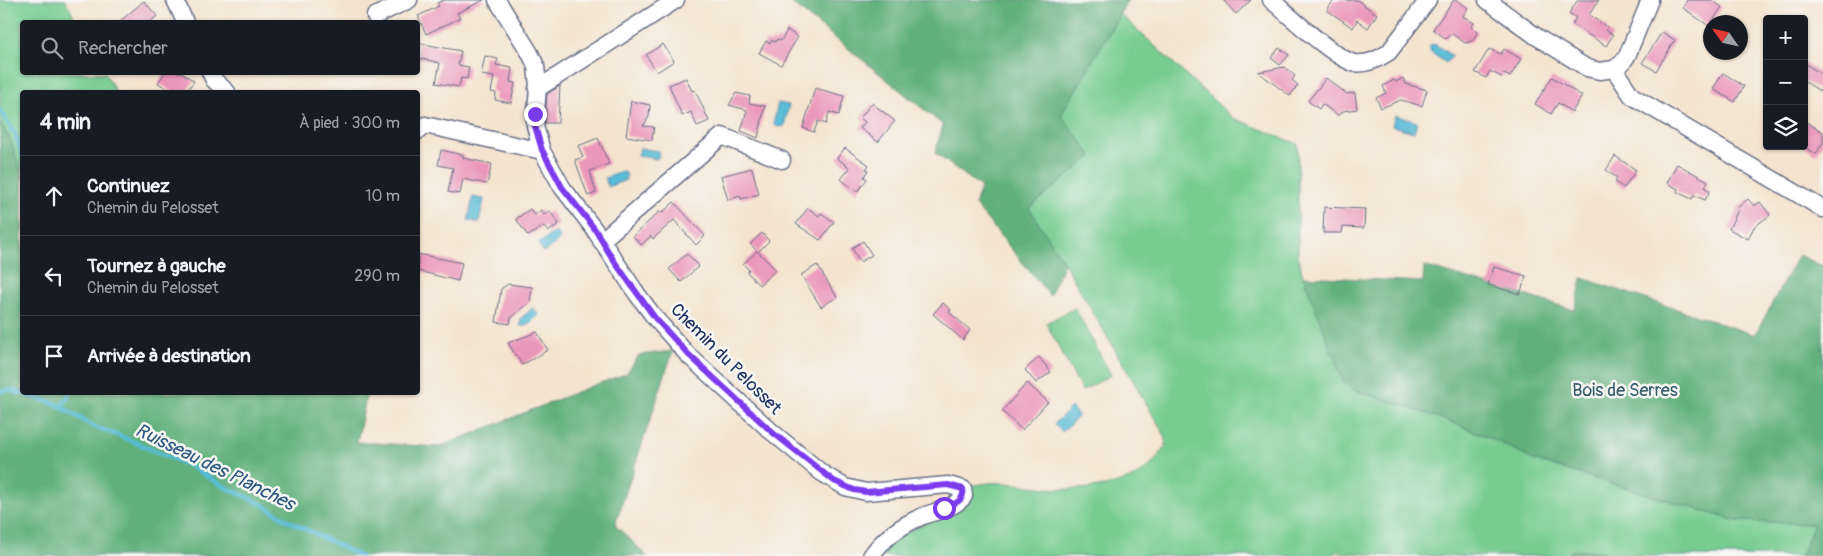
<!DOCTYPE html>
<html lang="fr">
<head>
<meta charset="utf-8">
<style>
  :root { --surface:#171b24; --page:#20242c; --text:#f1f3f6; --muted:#9ea1a6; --line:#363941 }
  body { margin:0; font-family:Pangolin,sans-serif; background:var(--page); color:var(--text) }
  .controls { position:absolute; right:15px; top:15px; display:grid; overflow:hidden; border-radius:5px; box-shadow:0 1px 4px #0004 }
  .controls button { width:45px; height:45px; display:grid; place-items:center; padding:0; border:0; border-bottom:1px solid var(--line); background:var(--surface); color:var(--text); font:25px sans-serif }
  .compass { position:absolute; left:1703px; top:15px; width:45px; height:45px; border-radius:50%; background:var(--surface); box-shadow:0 1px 4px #0004; rotate:304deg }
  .stop { position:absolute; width:15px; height:15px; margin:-11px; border:4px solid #7c3aed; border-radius:50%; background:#fff }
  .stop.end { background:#7c3aed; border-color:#fff; box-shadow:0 1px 5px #0008 }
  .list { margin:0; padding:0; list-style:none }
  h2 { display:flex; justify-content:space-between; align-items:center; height:65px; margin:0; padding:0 20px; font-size:21px }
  h2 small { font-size:16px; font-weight:400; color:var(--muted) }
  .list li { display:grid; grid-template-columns:32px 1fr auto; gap:15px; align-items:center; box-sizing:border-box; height:80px; padding:0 20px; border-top:1px solid var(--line) }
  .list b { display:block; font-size:19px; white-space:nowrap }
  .list p { margin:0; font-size:16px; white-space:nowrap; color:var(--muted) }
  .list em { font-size:16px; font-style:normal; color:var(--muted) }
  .icon { flex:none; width:28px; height:28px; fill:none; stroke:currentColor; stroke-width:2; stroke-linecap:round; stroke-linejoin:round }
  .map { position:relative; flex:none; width:1823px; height:556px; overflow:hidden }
  .search { position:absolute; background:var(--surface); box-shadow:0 1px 4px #0004; left:20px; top:20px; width:400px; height:55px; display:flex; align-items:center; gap:12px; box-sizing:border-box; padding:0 18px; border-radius:5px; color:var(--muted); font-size:19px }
  .panel { position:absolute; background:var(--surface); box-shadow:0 1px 4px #0004; left:20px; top:90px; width:400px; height:305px; border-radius:5px }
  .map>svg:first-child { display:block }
  .green { fill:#76cc91; stroke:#487e78 }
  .forest { fill:#60b07b; stroke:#3e706c }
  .water { fill:#58bbd7; stroke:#3a759a }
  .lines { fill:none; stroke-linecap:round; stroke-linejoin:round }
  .stream { stroke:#58bbd7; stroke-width:4.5 }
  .building { fill:#eb97ba }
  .minor-casing { stroke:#676e86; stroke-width:19 }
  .minor { stroke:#fff; stroke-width:16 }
  .route { stroke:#7c3aed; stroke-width:6 }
  .labels { text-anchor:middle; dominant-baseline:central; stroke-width:5; stroke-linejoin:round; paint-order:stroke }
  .street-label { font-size:18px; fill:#1b2f5e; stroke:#f6f6f2 }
  .park-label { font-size:18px; fill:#365e6d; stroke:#f6f6f2 }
  .water-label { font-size:19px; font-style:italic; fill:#2d5982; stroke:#f6f6f2 }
</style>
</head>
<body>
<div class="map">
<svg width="1823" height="556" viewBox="0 0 1823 556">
  <rect width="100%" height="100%" fill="#f6f6f2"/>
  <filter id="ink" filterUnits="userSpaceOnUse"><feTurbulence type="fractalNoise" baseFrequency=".02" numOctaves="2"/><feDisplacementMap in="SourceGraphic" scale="10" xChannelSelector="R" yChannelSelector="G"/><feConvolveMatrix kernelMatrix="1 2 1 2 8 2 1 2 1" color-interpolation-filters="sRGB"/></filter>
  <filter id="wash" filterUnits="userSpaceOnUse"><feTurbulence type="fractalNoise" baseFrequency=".0096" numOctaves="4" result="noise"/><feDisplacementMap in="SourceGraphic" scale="20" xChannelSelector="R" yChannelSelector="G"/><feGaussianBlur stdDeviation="1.12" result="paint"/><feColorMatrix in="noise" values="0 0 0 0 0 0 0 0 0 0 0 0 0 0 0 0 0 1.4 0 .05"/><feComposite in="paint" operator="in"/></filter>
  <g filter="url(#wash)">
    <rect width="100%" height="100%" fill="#f4e4cf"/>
    <path class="green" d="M0 0H65L77 22H22V72L105 73 116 92H22V177L11 141 0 122Z
      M1120 14 1233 118 1298 144V256L1303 276 1351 389C1412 409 1477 427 1533 460L1737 521 1814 524 1801 556H1608L1605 552 1574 550 1565 556H1393L1337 552 1332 556H872L875 551 957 504 963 489C996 476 1024 487 1057 489 1087 490 1125 487 1149 467 1155 461 1160 453 1166 446L1164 434 1064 263 1029 208 1092 156 1061 115Z
      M1075 308 1111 375 1082 391 1046 323Z"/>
    <path class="forest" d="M788 0H1128L1061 115 1092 156 1029 208 1064 263 1050 296 975 205 981 187 935 153 943 125Z
      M0 122 11 141 22 177V392L367 393 357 442 439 447 594 385 626 374 639 355 673 351 615 525 647 556H0Z
      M1798 255 1823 266V556H1801L1814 524 1737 521 1533 460C1477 427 1412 409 1351 389L1343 382 1303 276 1423 282 1424 266 1575 310 1582 278 1755 335Z
      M1574 550 1605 552 1608 556H1565Z"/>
    <path class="water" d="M1435 44 1452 56 1446 63 1430 52V46Z
      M778 103 789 105 784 126 778 127 773 124Z
      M1395 115 1417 122 1414 132 1392 126Z
      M640 148 658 151 659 156 657 159 638 156Z
      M622 171 623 173 625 172 627 176 625 177 626 180 608 187 605 178Z
      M473 197 484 199 479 223 468 220Z
      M556 232 560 237 559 240 544 252 538 244 553 233 554 234Z
      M533 308 539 315 526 326H520L521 318Z
      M1071 407 1079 416 1062 432 1054 424Z"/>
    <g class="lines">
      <path class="stream" d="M0 110 16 136 22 154
        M0 392 6 390 14 391 56 404 95 427 120 436 190 466 223 486 260 503 289 521 360 556
        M61 407 71 392"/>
    </g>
    <g id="blocks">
      <path class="building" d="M444 0H484L457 13 460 18 426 34 418 16 439 6 437 3Z
        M1223 0H1251L1236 14Z
        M1334 0H1357L1377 14 1368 28 1357 20 1353 28 1327 10Z
        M1454 0H1457L1468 8 1463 16 1474 23 1471 27 1478 32 1472 41 1465 43 1451 33 1446 39 1433 29Z
        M1578 0H1599L1589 15 1607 27 1606 30 1613 35 1606 46 1572 24 1576 18 1569 13Z
        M1687 0H1711L1722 7 1709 26 1683 8Z
        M144 1 157 16 150 22H119Z
        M787 30 798 37 781 65 759 53 766 41 770 43 772 40 775 42 777 39 781 41Z
        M1662 32 1675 40 1656 71 1642 63Z
        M418 43 461 51 458 65 469 67 467 79 461 78 459 87 436 83 440 63 418 58Z
        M663 44 674 61 657 72 646 55Z
        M1279 48 1289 55 1280 65 1271 58Z
        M1489 49 1501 54 1504 49 1521 59 1510 77 1504 74 1501 77 1490 71 1486 78 1475 72Z
        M485 56 498 59 496 65 512 68 510 82 515 83 511 103 495 100 496 93 491 92 494 77 481 75Z
        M1804 63 1823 75V93L1804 81Z
        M1284 67 1295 76 1292 80 1298 85 1290 96 1258 72Z
        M165 72H181L194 81 186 92H173L158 83Z
        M1723 73 1744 86 1735 102 1713 89Z
        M1552 77 1582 96 1572 112 1558 103 1551 114 1535 104Z
        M686 78 692 91 695 90 709 121 697 126 691 112 682 116 669 85Z
        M1326 78 1347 94 1355 93 1357 109 1343 111 1339 116 1322 104 1319 109 1308 101Z
        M1403 78 1406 84 1427 90 1422 106 1401 100 1381 108 1376 98 1386 93 1383 86 1394 80 1396 82Z
        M560 86 558 123H545L547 94Z
        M815 88 844 96 839 115 829 112 826 124 818 121 814 132 803 128Z
        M736 93 750 96 749 103 765 106 758 138 741 131 747 110 729 105Z
        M631 101 650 105 649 117 643 126 654 127 652 140 626 136Z
        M872 103 895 121 878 142 860 128 865 122 860 118Z
        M1804 121 1823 132V142L1816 154 1804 147Z
        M598 138 609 164 590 171 596 193 588 196 575 160 583 157 578 146Z
        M845 148 869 165 866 169 868 170 864 177 867 179 857 192 841 179 850 168 837 158Z
        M441 150 463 155V158L492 164 487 184 463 179 460 194 448 192 453 168 438 165Z
        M1615 156 1636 170 1624 188 1615 182 1617 178 1606 170Z
        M1677 164 1708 181 1705 188 1710 191 1705 200 1694 195 1692 199 1677 192 1678 189 1667 183Z
        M752 168 759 194 741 199 740 196 728 200 721 176Z
        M1748 199 1754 206 1760 202 1770 215 1754 227 1748 239 1729 229 1738 210 1737 208Z
        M674 202 705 236 696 245 674 220 653 239 651 236 641 245 633 236 660 211 662 213Z
        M1324 207 1365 209 1364 228 1343 227 1342 233H1323Z
        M808 208 819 216 821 213 834 222 820 240 796 224Z
        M530 209 535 215 541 210 544 215 550 211 559 224 548 232 544 226 528 236 516 219Z
        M762 233 769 241 758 252 776 270 759 285 747 272 749 270 743 264 757 251 750 244Z
        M863 241 872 255 860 262 852 248Z
        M418 254 462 263 458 281 418 271Z
        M687 254 699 266 681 282 669 269Z
        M817 265 837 297 821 307 801 275Z
        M1494 267 1526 276 1520 294 1488 285Z
        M508 284 532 287 530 302 511 318 510 324 496 322 501 289Z
        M943 303 951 310 949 312 970 330 963 340 933 314Z
        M537 332 548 350 522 365 508 343Z
        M1039 357 1051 372 1036 383 1025 370Z
        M1027 383 1048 402 1022 430 1002 411Z"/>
    </g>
  </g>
  <g filter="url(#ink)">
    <use href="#blocks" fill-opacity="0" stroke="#676e86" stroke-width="1"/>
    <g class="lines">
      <defs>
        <path id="minor" d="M175 0 185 22
          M497 0 530 53 536 66 538 86 535 126 542 151 562 187 594 229 637 294 655 318 687 354 772 432 822 473 845 487 866 492 948 485 963 489 964 496C956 508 936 511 923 516 902 525 884 537 871 556
          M1271 0C1289 15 1334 58 1354 63 1367 65 1379 59 1389 52L1428 0
          M1487 0 1537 37 1587 68 1600 71 1614 69
          M375 16 409 0
          M1614 69 1632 96 1823 209
          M1614 69 1622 63 1627 56 1650 0
          M210 72 214 80 227 92
          M537 89 676 0
          M418 131 425 125 542 151
          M601 241 722 136 782 160"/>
      </defs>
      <use href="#minor" class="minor-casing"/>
      <use href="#minor" class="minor"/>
    </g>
  </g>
  <g class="lines" filter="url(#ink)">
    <path class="route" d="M535 114V126L542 150 562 187 594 228 614 261 655 318 688 354 772 432 834 481 854 490 866 492 948 485 963 489C965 501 954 504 944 508"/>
  </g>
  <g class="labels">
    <g class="street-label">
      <text transform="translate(726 359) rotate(45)">Chemin du Pelosset</text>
    </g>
    <g class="park-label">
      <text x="1625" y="390">Bois de Serres</text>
    </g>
    <g class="water-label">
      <text transform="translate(215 467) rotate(26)">Ruisseau des Planches</text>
    </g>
  </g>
</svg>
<div class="controls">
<button>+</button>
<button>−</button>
<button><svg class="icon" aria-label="layers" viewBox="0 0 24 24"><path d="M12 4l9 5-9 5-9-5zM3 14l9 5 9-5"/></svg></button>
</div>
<svg class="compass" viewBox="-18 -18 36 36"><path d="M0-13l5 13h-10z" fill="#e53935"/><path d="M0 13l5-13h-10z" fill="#9ea1a6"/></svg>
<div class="stop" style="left:944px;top:508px"></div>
<div class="stop end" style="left:535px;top:114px"></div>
<div class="search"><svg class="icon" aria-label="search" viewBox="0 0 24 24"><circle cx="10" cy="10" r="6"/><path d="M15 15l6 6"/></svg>Rechercher</div>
<section class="panel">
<h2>4 min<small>À pied · 300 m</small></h2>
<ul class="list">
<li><svg class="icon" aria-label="ahead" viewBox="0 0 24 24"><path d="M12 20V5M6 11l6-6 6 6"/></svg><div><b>Continuez</b><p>Chemin du Pelosset</p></div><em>10 m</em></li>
<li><svg class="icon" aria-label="left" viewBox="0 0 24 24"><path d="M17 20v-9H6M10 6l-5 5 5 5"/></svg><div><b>Tournez à gauche</b><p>Chemin du Pelosset</p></div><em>290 m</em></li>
<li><svg class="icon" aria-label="arrive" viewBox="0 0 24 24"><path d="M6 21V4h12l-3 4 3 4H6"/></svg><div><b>Arrivée à destination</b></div></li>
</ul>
</section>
</div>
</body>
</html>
